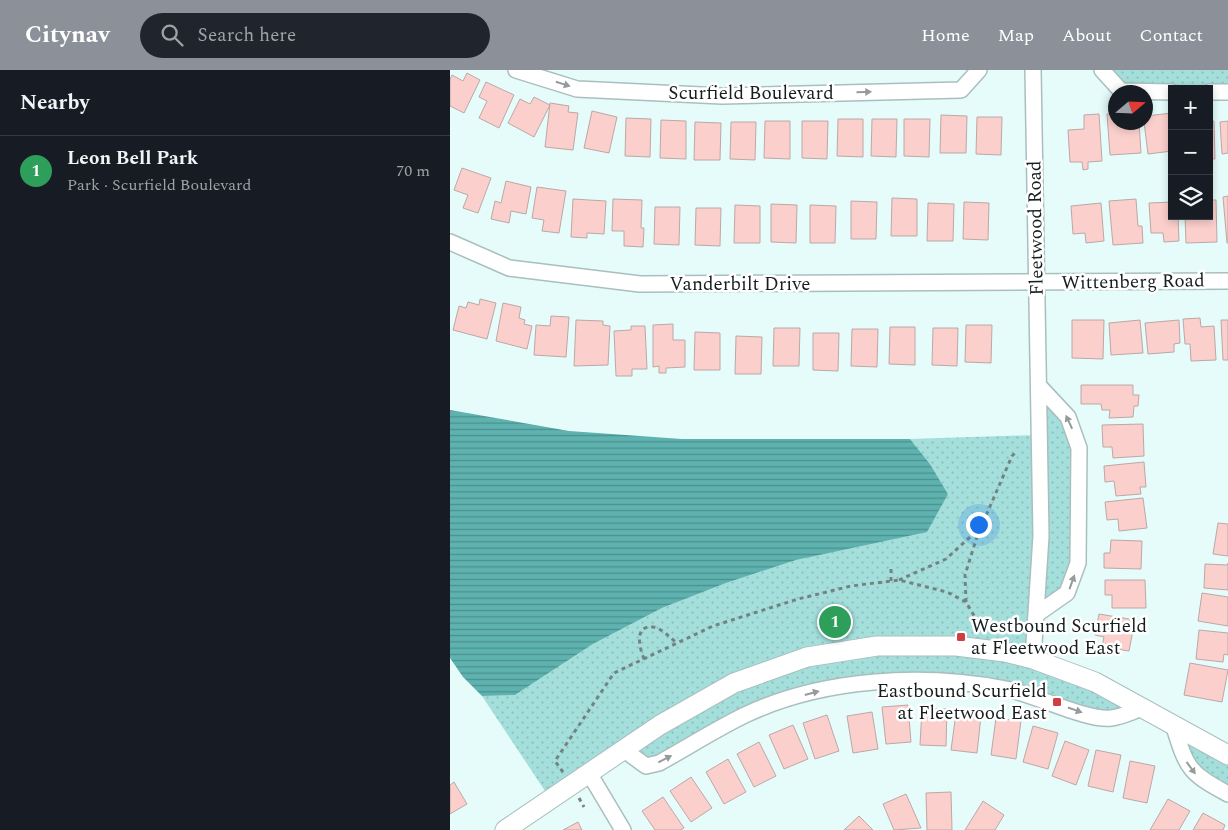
<!DOCTYPE html>
<html lang="en">
<head>
<meta charset="utf-8">
<style>
  :root { --surface:#171b24; --page:#20242c; --text:#f1f3f6; --muted:#9ea1a6; --line:#363941; --accent:#8c9099 }
  body { margin:0; font-family:Spectral,serif; background:var(--page); color:var(--text) }
  .controls { position:absolute; right:15px; top:15px; display:grid; overflow:hidden; border-radius:0px; box-shadow:0 2px 8px #0003 }
  .controls button { width:45px; height:45px; display:grid; place-items:center; padding:0; border:0; border-bottom:1px solid var(--line); background:var(--surface); color:var(--text); font:25px sans-serif }
  .compass { position:absolute; left:658px; top:15px; width:45px; height:45px; border-radius:50%; background:var(--surface); box-shadow:0 2px 8px #0003; rotate:71deg }
  .you { position:absolute; left:528px; top:454px; width:18px; height:18px; margin:-12px; border:4px solid #fff; border-radius:50%; background:#1a73e8; box-shadow:0 0 0 8px #1a73e833 }
  .badge { display:grid; place-items:center; width:32px; height:32px; border-radius:50%; background:var(--accent); color:#fff; font-size:16px; font-weight:700 }
  .pin { position:absolute; translate:-50% -50%; border:2px solid #fff; box-shadow:0 1px 5px #0006 }
  .list { margin:0; padding:0; list-style:none }
  h2 { display:flex; justify-content:space-between; align-items:center; height:65px; margin:0; padding:0 20px; font-size:21px }
  h2 small { font-size:16px; font-weight:400; color:var(--muted) }
  .list li { display:grid; grid-template-columns:32px 1fr auto; gap:15px; align-items:center; box-sizing:border-box; height:70px; padding:0 20px; border-top:1px solid var(--line) }
  .list b { display:block; font-size:19px; white-space:nowrap }
  .list p { margin:0; font-size:16px; white-space:nowrap; color:var(--muted) }
  .list em { font-size:16px; font-style:normal; color:var(--muted) }
  .icon { flex:none; width:28px; height:28px; fill:none; stroke:currentColor; stroke-width:2; stroke-linecap:round; stroke-linejoin:round }
  .map { position:relative; flex:none; width:778px; height:760px; overflow:hidden }
  header { display:flex; align-items:center; gap:30px; box-sizing:border-box; height:70px; padding:0 25px; background:var(--accent); color:#fff }
  header strong { font-size:24px }
  nav { display:flex; gap:28px; margin-inline-start:auto; font-size:18px }
  .search { width:350px; height:45px; background:var(--page); display:flex; align-items:center; gap:12px; box-sizing:border-box; padding:0 18px; border-radius:28px; color:var(--muted); font-size:19px }
  main { display:flex }
  aside { flex:1; background:var(--surface) }
  .map>svg:first-child { display:block }
  .grass { fill:url(#grass-dots) }
  .water { fill:url(#water-rules) }
  .building { fill:#facfcc; stroke:#bca8a6 }
  .lines { fill:none; stroke-linecap:round; stroke-linejoin:round }
  .minor-casing { stroke:#a9bfbe; stroke-width:18 }
  .tertiary-casing { stroke:#a9bfbe; stroke-width:21 }
  .path { stroke:#748382; stroke-width:3; stroke-dasharray:4 4; stroke-linecap:butt }
  .minor { stroke:#fff; stroke-width:15 }
  .tertiary { stroke:#fff; stroke-width:19 }
  .oneway { fill:#969a9a }
  .poi-dot { fill:#ce3e42; stroke:#fff; stroke-width:2 }
  .labels { text-anchor:middle; dominant-baseline:central; stroke-width:5; stroke-linejoin:round; paint-order:stroke }
  .street-label { font-size:19px; fill:#161e1e; stroke:#fff }
  .poi-label { font-size:19px; fill:#161e1e; stroke:#fff; text-anchor:start }
</style>
</head>
<body>
<header>
<strong>Citynav</strong>
<div class="search"><svg class="icon" aria-label="search" viewBox="0 0 24 24"><circle cx="10" cy="10" r="6"/><path d="M15 15l6 6"/></svg>Search here</div>
<nav><a>Home</a><a>Map</a><a>About</a><a>Contact</a></nav>
</header>
<main>
<aside>
<h2>Nearby<small></small></h2>
<ul class="list">
<li><span class="badge" style="background:#2e9e5b">1</span><div><b>Leon Bell Park</b><p>Park · Scurfield Boulevard</p></div><em>70 m</em></li>
</ul>
</aside>
<div class="map">
<svg width="778" height="760" viewBox="0 0 778 760">
  <defs>
    <pattern id="grass-dots" width="8" height="8" patternUnits="userSpaceOnUse" patternTransform="scale(1.25)"><rect width="8" height="8" fill="#a4dfdc"/><path d="M2 2h.1M6 6h.1" fill="none" stroke="#8cbfbc" stroke-width="1.8" stroke-linecap="round"/></pattern>
    <pattern id="water-rules" width="6" height="5" patternUnits="userSpaceOnUse" patternTransform="scale(1.25)"><rect width="6" height="5" fill="#5eb2af"/><path d="M0 2.5h6" fill="none" stroke="#4d908e"/></pattern>
  </defs>
  <rect width="100%" height="100%" fill="#e5fcfb"/>
  <path class="grass" d="M652 0H778V22L759 19 671 21Z
    M589 316 629 378 628 493 617 523 587 544 583 589 690 639 661 648 597 631 461 610 331 631 209 693 172 679 103 733 32 626 65 625 143 574 212 538 276 513 346 490 409 475 498 424 480 394 460 369 587 365Z
    M724 657 778 685V724L749 708Z"/>
  <path class="water" d="M0 340 119 361 232 369H460L480 394 498 424 477 462 346 490 276 513 212 538 143 574 65 625 32 626 13 607 0 588Z"/>
  <path class="building" d="M17 3 30 10 14 43 0 36V9L2 5 13 11Z
    M36 12 64 25 49 58 29 48 37 31 29 27Z
    M84 27 100 35 84 67 58 53 70 29 80 34Z
    M100 33 119 36 118 42 128 43 123 80 95 77Z
    M142 41 167 47 159 83 134 78Z
    M666 43V52H689L691 83 660 85 657 44Z
    M722 43V81L698 84 694 52H696V46Z
    M649 44 652 91 638 92V99L633 100 632 92H620L618 60 634 59V45Z
    M491 45 517 46 516 83H490Z
    M527 47H552L551 85 526 84Z
    M176 48 201 49 200 87 175 86Z
    M388 49H413V87L387 86Z
    M422 49H447L446 87 421 86Z
    M454 49H480L479 87 454 86Z
    M211 50 236 51V89L210 88Z
    M315 51H340V89L314 88Z
    M352 51H378L377 89 352 88Z
    M759 51H764L765 89H759Z
    M778 51V83L772 84 770 52Z
    M245 52 271 53 270 90H244Z
    M281 52H306L305 90 280 89Z
    M12 98 41 108 28 143 13 138 18 125 4 120Z
    M56 111 81 117 76 144 61 141 59 153 41 149 45 131 51 133Z
    M87 117 116 121 109 163 92 161 94 150 82 148Z
    M778 126V173H777L773 127Z
    M442 128 467 129V166H441Z
    M123 129 156 131 154 164 137 163V168L121 167Z
    M163 129 192 130 191 158H194L193 177 174 176V161H162Z
    M686 129 688 156H692L693 173 663 175 659 131Z
    M759 130H766L767 172 736 173 735 146H759Z
    M401 131 427 132 426 169H401Z
    M514 132 539 133 538 170 513 169Z
    M722 132V146H728L729 171 714 172 713 163H701L699 133Z
    M478 133 504 134 503 171H477Z
    M651 133 654 171 636 173 635 163 623 164 621 136Z
    M321 134 347 135 346 173 321 172Z
    M285 135 310 136V173H284Z
    M360 135 386 136 385 173H360Z
    M205 137H230L229 175 204 174Z
    M246 138H271L270 176 245 175Z
    M30 229 46 233 37 269 3 260 9 236 16 238 18 232 29 235Z
    M53 233 71 237 69 248 75 250 74 254 82 256 77 279 46 271Z
    M101 246 119 247 116 287 84 285 86 255 100 256Z
    M750 248 751 257 764 256 766 290 741 291 740 274H735L733 249Z
    M126 250 153 251V255L160 256 158 295 124 296Z
    M622 250H654L653 289 622 288Z
    M690 250 693 283 661 285 659 253Z
    M729 250 730 273 724 274V282L698 284 695 253Z
    M771 250H778V290H773Z
    M223 254V270H235V297L216 298V303H209V296L203 297V255Z
    M516 255H542L541 293 515 292Z
    M181 256H195L197 299H182V306H166L164 261 181 260Z
    M440 257H465V295L439 294Z
    M324 258H350L349 296H323Z
    M483 258H508L507 296 482 295Z
    M402 259H428L427 297 401 296Z
    M245 262 270 263V300H244Z
    M363 263H389L388 301 363 300Z
    M286 266 312 267 311 304H285Z
    M631 315H683V325H689L688 336H684L683 347 659 348 660 340H652L651 334H631Z
    M693 354 694 386 663 388 662 377H653L652 355Z
    M694 392 696 417H690L691 424 666 426 664 411 655 412 654 396Z
    M693 428 697 458 669 461 668 449 657 450 655 432Z
    M768 453 778 454V486L763 484Z
    M661 470 692 471 691 499 654 498V483H660Z
    M778 493V520L754 518 755 494 777 495Z
    M655 510H695L696 538H662V525H655Z
    M752 523 778 527V556L748 551Z
    M649 544 685 550 679 581 652 577 654 567 645 565Z
    M749 560 778 563V585L774 584 773 592 746 589Z
    M740 593 778 600 772 632 734 625Z
    M458 635 461 672 436 674 432 637Z
    M472 638 497 639 496 676 470 675Z
    M422 642 428 679 403 683 397 646Z
    M506 643 531 646 527 683 501 680Z
    M377 645 389 681 365 689 353 653Z
    M546 648 571 651 566 689 541 685Z
    M343 655 358 689 334 699 319 665Z
    M583 656 608 663 598 699 573 692Z
    M615 671 639 680 626 715 602 706Z
    M309 672 326 706 304 717 287 684Z
    M646 680 671 685 663 722 638 716Z
    M278 689 296 722 274 734 256 702Z
    M680 691 705 696 697 733 673 728Z
    M241 707 262 738 241 752 220 721Z
    M4 712 17 734 0 744V715Z
    M501 722 502 760H477L476 723Z
    M456 724 471 758 444 760 433 734Z
    M213 727 234 758 230 760H205L192 741Z
    M718 729 740 741 729 760H700Z
    M533 731 554 745 545 760H515Z
    M753 743 775 755 773 760H743Z
    M409 746 423 760H394Z
    M128 752 132 760H113Z"/>
  <g class="lines">
    <defs>
      <path id="minor" d="M66 0 127 19 272 26 511 20 529 0
        M583 0 591 466 583 589
        M652 0 671 21 722 22
        M759 22H778
        M0 172 59 198 190 214 778 211
        M587 544 617 523 628 493 629 378 618 347 589 316
        M724 657C737 699 739 703 778 724
        M173 679 196 696 209 693C238 677 266 659 295 645 373 608 472 603 556 619 584 624 637 651 661 648 671 647 681 642 690 639
        M139 703 173 760"/>
      <path id="tertiary" d="M55 760 210 655 284 613 357 587 427 576H506L555 582 583 589 645 612 778 685"/>
    </defs>
    <use href="#minor" class="minor-casing"/>
    <use href="#tertiary" class="tertiary-casing"/>
    <path class="path" d="M449 510 496 489 531 457 562 386 566 382
      M441 511V496
      M516 532 515 505 530 457
      M194 589C190 579 183 555 203 557 212 558 220 568 227 573
      M113 702 105 691 164 603 263 556 348 529 401 516 449 510 497 522 516 532 526 549
      M129 728 134 737"/>
    <use href="#minor" class="minor"/>
    <use href="#tertiary" class="tertiary"/>
  </g>
  <defs><path id="oneway-solid" d="M-6-.8H1V-3.2L6.5 0L1 3.2V.8H-6Z" transform="scale(1.25)"/></defs>
  <g class="oneway">
    <use href="#oneway-solid" transform="translate(113 14) rotate(17)"/>
    <use href="#oneway-solid" transform="translate(414 22) rotate(-1)"/>
    <use href="#oneway-solid" transform="translate(619 352) rotate(-115)"/>
    <use href="#oneway-solid" transform="translate(622 512) rotate(-70)"/>
    <use href="#oneway-solid" transform="translate(362 623) rotate(-15)"/>
    <use href="#oneway-solid" transform="translate(625 640) rotate(19)"/>
    <use href="#oneway-solid" transform="translate(215 689) rotate(-27)"/>
    <use href="#oneway-solid" transform="translate(741 698) rotate(54)"/>
  </g>
  <g class="poi-dot">
    <rect x="506" y="562" width="10" height="10" rx="2.5"/>
    <rect x="602" y="627" width="10" height="10" rx="2.5"/>
  </g>
  <g class="labels">
    <g class="street-label">
      <text x="301" y="23">Scurfield Boulevard</text>
      <text transform="translate(586 158) rotate(-91)">Fleetwood Road</text>
      <text transform="translate(683 212) rotate(-1)">Wittenberg Road</text>
      <text x="290" y="214">Vanderbilt Drive</text>
    </g>
    <g class="poi-label">
      <text x="521" y="556">Westbound Scurfield<tspan x="521" dy="22">at Fleetwood East</tspan></text>
      <text x="597" y="621" text-anchor="end">Eastbound Scurfield<tspan x="597" dy="22">at Fleetwood East</tspan></text>
    </g>
  </g>
</svg>
<div class="controls">
<button>+</button>
<button>−</button>
<button><svg class="icon" aria-label="layers" viewBox="0 0 24 24"><path d="M12 4l9 5-9 5-9-5zM3 14l9 5 9-5"/></svg></button>
</div>
<svg class="compass" viewBox="-18 -18 36 36"><path d="M0-13l5 13h-10z" fill="#e53935"/><path d="M0 13l5-13h-10z" fill="#9ea1a6"/></svg>
<div class="you"></div>
<div class="pin badge" style="left:385px;top:552px;background:#2e9e5b">1</div>
</div>
</main>
</body>
</html>
